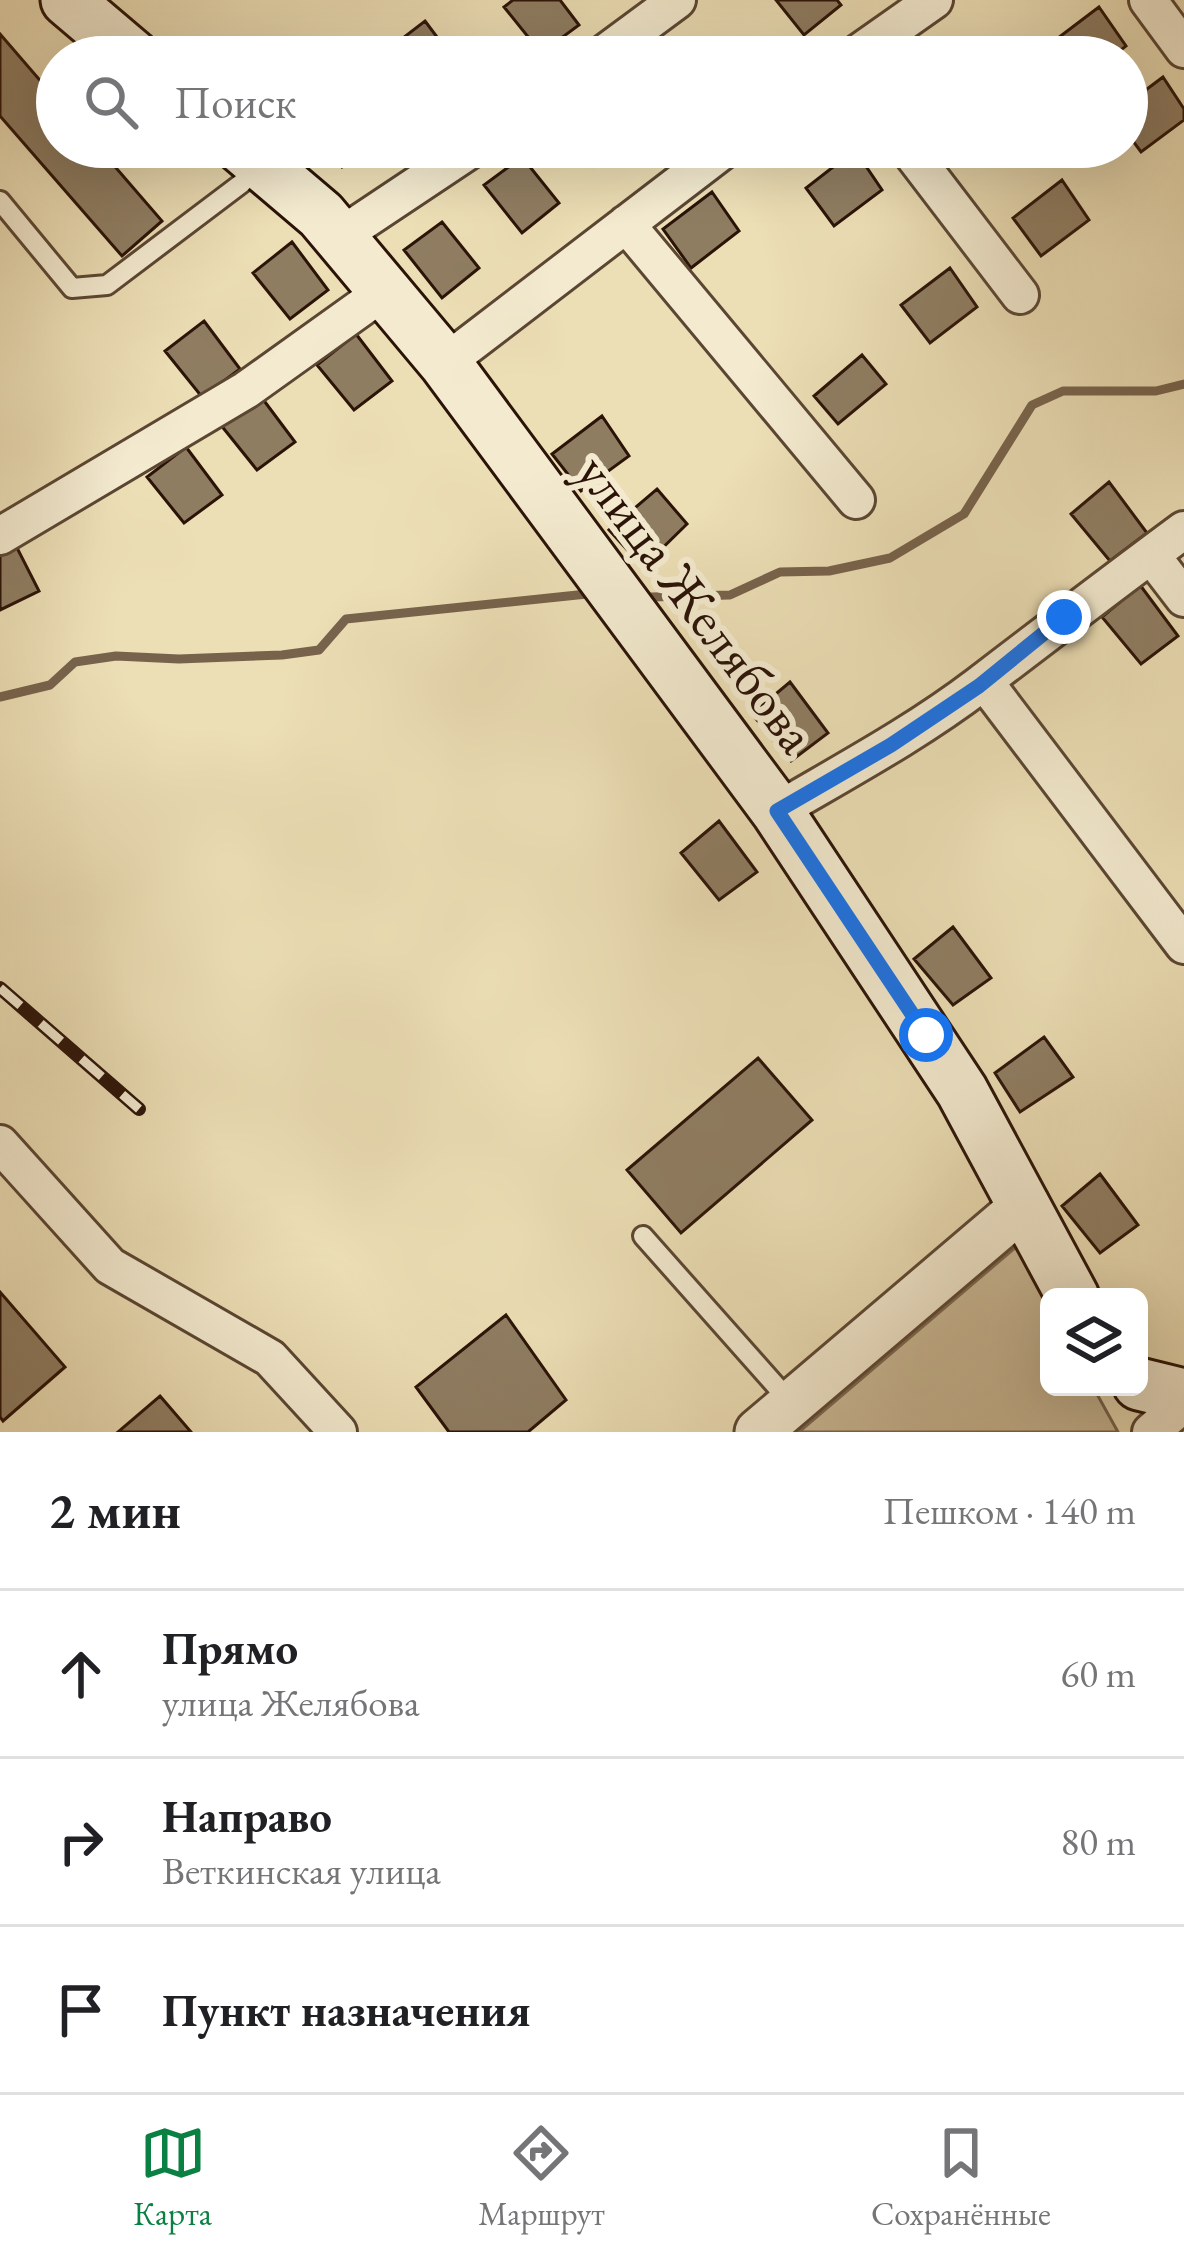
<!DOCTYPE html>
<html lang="ru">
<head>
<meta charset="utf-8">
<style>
  :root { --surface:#fff; --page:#f6f6f6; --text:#202124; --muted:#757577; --line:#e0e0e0; --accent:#0b8043 }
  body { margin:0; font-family:"EB Garamond",serif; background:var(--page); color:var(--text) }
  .controls { position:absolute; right:36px; bottom:36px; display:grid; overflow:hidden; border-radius:18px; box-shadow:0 12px 48px #0002 }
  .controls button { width:108px; height:108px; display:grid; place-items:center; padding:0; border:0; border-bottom:3px solid var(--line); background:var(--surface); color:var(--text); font:60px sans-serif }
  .stop { position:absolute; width:36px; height:36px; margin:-27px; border:9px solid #1a73e8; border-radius:50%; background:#fff }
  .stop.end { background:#1a73e8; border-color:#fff; box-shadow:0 3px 12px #0008 }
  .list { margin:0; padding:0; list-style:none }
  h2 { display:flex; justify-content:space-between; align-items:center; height:156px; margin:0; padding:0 48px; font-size:51px }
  h2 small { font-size:39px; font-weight:400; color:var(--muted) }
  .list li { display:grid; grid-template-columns:78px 1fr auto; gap:36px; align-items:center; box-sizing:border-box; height:168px; padding:0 48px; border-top:3px solid var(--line) }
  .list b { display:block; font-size:45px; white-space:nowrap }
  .list p { margin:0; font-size:39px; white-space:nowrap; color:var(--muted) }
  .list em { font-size:39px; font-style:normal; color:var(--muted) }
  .icon { flex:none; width:66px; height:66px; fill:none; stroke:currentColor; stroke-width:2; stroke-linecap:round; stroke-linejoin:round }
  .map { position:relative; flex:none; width:1184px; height:1432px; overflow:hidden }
  .search { position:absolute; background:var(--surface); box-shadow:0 12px 48px #0002; left:36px; right:36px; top:36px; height:132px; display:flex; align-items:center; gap:30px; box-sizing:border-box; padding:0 42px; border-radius:66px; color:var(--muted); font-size:45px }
  .sheet { height:660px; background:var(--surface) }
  nav { display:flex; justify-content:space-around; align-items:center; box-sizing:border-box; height:168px; border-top:3px solid var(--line); background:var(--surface); font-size:33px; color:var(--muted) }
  nav a { display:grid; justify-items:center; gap:6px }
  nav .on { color:var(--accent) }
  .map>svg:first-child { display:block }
  .green { fill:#cbbb98; stroke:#7b6750; stroke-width:3 }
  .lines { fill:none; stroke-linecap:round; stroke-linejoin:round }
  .stream { stroke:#77634c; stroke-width:9 }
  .building { fill:#8f7d62; stroke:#2b1308; stroke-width:3 }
  .service-casing { stroke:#5b4633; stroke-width:24 }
  .minor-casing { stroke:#5b4633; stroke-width:42 }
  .tertiary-casing { stroke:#5b4633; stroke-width:51 }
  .secondary-casing { stroke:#2b1308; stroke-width:57 }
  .service { stroke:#f3eacf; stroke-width:18 }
  .minor { stroke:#f3eacf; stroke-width:36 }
  .tertiary { stroke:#f3eacf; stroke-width:45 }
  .secondary { stroke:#f3eacf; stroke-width:51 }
  .rail-casing { stroke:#2b1308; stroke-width:14 }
  .rail { stroke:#f3eacf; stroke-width:9; stroke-dasharray:27; stroke-linecap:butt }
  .route { stroke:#1a73e8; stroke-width:15 }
  .labels { text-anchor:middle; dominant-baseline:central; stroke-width:12; stroke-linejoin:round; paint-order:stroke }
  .street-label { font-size:54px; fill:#2b1308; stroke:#f3eacf }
</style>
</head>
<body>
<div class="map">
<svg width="1184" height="1432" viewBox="0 0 1184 1432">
  <rect width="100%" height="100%" fill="#ecdeb5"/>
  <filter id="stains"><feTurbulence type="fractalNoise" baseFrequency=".00167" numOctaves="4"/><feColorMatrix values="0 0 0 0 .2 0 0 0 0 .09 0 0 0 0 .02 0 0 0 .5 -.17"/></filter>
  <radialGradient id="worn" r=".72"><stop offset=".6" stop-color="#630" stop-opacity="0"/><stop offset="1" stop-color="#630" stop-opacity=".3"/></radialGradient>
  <path class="green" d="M1016 1247 1049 1307V1387H1093L1118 1432H799Z"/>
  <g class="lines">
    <path class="stream" d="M651 597 730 595 780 572 829 571 890 558 964 514 1032 405 1063 391H1156L1184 384
      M0 697 50 685 75 662 116 656 179 659 282 655 319 650 346 619 587 594"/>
  </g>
  <path class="building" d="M513 0H560L579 25 541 53 504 7Z
    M776 0H837L841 5 804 35Z
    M1099 7 1126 46 1112 57H1059L1050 44Z
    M425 21 452 57H391L386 51Z
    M0 34 57 100V147H98L162 221 122 256 0 116Z
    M714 39 729 57H689Z
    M1163 77 1184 109V120L1141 152 1127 133V104Z
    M326 147H369L342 167Z
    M855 150 882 190 834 226 806 188Z
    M522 157 559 203 522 233 484 185Z
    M1062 180 1089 220 1041 256 1013 218Z
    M712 192 739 231 691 268 663 229Z
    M442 222 479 268 442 298 404 250Z
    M292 242 328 290 290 319 253 273Z
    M950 268 977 307 930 343 901 305Z
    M204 321 240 369 202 397 165 351Z
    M356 334 392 381 354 410 317 365Z
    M862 355 886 384 838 424 814 396Z
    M259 394 295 442 257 470 220 424Z
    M602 416 629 456 581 491 552 454Z
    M186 447 222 495 184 523 147 477Z
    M1109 482 1147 533 1110 561 1071 514Z
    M657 489 687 524 643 567 609 530Z
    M12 538 39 591 0 610V544Z
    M1140 585 1178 636 1141 664 1102 617Z
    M790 682 828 733 791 761 752 714Z
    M719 821 757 872 719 900 681 853Z
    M953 927 991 978 953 1005 914 959Z
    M1044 1037 1073 1077 1020 1112 995 1073Z
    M758 1058 812 1120 681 1233 627 1170Z
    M1100 1174 1138 1225 1100 1253 1062 1206Z
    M0 1292 65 1367 3 1421 0 1417Z
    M506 1315 566 1400 528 1432H449L416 1387Z
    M160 1396 191 1432H118Z"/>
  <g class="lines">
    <defs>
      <path id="service" d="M0 201 72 288 107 285 242 183 258 163
        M643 1236 792 1404"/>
      <path id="minor" d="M1148 0 1184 49
        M600 57 677 0
        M853 57 934 0
        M907 147 1020 295
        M626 224 856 500
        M339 237 474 147
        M445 363 727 147
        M0 536 246 390 383 292
        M1151 555 1184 598
        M984 681 1184 945
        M777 811C845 771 916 733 979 685 1047 633 1115 581 1184 530
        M0 1144 110 1266 270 1358 338 1432
        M1151 1432 1184 1403"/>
      <path id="tertiary" d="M758 1432 1026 1204"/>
      <path id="secondary" d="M67 0 134 57
        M241 147 321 215 445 363 777 811 962 1091 1073 1297
        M1139 1384 1184 1395"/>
    </defs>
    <use href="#service" class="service-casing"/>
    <use href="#minor" class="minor-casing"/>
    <use href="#tertiary" class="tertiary-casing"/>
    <use href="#secondary" class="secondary-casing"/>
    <use href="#service" class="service"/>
    <use href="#minor" class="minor"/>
    <use href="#tertiary" class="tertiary"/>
    <use href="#secondary" class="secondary"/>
    <defs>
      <path id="rail" d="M0 988 139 1109"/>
    </defs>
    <use href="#rail" class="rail-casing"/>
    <use href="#rail" class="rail"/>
  </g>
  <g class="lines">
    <path class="route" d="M926 1035 777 811 891 745 979 686 1064 617"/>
  </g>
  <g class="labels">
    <g class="street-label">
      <text transform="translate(697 603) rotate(53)">улица Желябова</text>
    </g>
  </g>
  <rect width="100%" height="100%" filter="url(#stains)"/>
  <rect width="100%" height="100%" fill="url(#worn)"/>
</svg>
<div class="controls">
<button><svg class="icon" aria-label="layers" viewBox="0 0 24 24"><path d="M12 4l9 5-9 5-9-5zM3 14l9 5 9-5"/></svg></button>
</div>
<div class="stop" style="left:926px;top:1035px"></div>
<div class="stop end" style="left:1064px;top:617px"></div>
<div class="search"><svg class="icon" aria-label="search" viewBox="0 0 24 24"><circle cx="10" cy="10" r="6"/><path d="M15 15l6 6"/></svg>Поиск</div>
</div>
<section class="sheet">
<h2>2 мин<small>Пешком · 140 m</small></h2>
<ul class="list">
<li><svg class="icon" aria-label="ahead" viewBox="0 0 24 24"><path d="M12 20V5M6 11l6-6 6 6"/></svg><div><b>Прямо</b><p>улица Желябова</p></div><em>60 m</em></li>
<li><svg class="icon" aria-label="right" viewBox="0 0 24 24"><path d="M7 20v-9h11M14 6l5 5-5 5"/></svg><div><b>Направо</b><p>Веткинская улица</p></div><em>80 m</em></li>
<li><svg class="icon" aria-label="arrive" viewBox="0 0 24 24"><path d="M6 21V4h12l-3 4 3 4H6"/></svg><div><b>Пункт назначения</b></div></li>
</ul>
</section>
<nav>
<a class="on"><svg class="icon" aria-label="map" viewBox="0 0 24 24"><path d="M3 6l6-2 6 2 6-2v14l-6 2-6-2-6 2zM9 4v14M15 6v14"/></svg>Карта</a>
<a><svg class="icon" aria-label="directions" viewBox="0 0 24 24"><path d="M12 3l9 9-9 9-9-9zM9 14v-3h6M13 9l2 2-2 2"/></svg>Маршрут</a>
<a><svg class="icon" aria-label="saved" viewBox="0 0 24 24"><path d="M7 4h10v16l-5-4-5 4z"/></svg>Сохранённые</a>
</nav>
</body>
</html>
